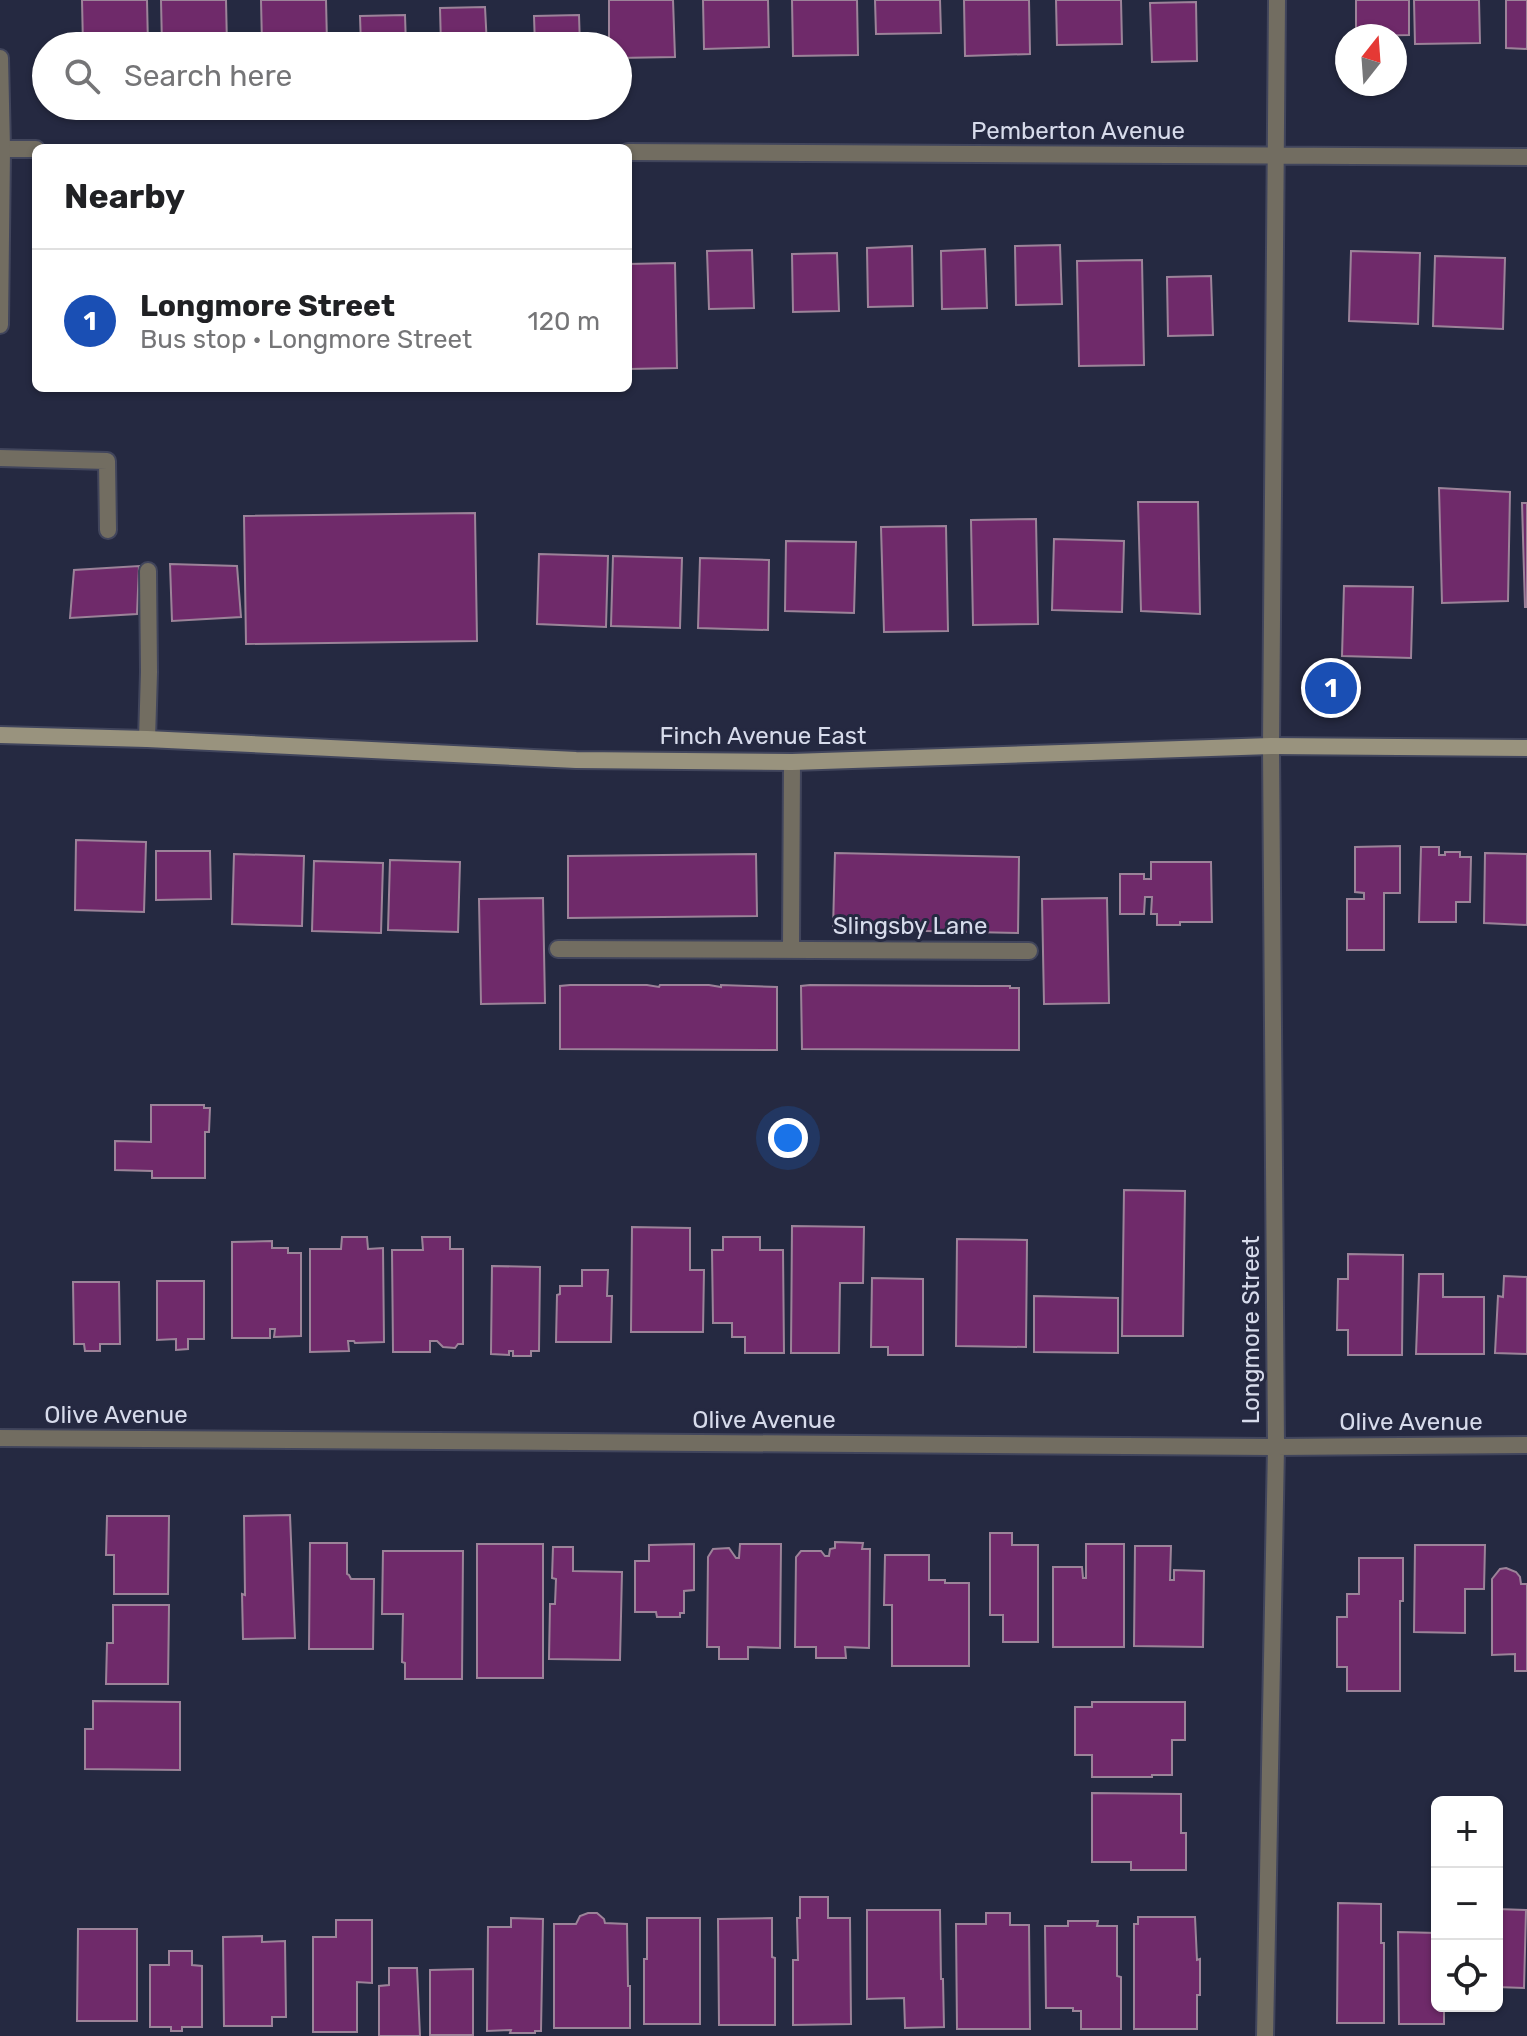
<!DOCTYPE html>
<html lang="en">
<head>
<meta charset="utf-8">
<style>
  :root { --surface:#fff; --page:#f6f6f6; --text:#202124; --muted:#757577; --line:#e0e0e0; --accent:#1a73e8 }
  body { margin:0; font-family:Rubik,sans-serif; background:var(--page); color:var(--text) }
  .controls { position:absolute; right:24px; bottom:24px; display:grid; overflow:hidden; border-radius:12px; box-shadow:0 2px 6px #0004 }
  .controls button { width:72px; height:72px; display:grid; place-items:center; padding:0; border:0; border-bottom:2px solid var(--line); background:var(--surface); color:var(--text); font:40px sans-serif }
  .compass { position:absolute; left:1335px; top:24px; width:72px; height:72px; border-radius:50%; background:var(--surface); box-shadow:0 2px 6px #0004; rotate:17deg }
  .you { position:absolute; left:788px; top:1138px; width:28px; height:28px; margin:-20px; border:6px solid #fff; border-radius:50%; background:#1a73e8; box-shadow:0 0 0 12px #1a73e833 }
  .badge { display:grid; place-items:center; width:52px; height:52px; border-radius:50%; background:var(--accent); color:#fff; font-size:26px; font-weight:700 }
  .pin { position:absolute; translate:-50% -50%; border:4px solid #fff; box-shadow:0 2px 8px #0006 }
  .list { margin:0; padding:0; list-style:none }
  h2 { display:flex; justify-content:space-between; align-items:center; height:104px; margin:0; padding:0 32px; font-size:34px }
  h2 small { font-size:26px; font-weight:400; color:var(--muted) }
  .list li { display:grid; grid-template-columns:52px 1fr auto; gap:24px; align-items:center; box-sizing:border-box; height:144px; padding:0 32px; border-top:2px solid var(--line) }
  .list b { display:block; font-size:30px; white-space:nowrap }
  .list p { margin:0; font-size:26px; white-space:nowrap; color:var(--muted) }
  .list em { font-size:26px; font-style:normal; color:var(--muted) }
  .icon { flex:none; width:44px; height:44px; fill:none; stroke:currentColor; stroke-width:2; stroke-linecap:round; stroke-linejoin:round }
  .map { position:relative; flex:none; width:1527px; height:2036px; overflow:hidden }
  .search { position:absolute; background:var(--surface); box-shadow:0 2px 6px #0004; left:32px; top:32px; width:600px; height:88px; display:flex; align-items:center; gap:20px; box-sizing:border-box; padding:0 28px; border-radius:44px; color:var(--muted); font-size:30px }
  .panel { position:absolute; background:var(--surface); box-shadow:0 2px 6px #0004; left:32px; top:144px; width:600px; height:248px; border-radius:12px }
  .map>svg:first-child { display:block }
  .building { fill:#6f2a6a; stroke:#9c8399; stroke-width:2 }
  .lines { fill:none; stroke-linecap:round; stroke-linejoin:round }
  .service-casing { stroke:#41455c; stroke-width:20 }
  .minor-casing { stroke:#41455c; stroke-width:20 }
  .tertiary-casing { stroke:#41455c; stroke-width:20 }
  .secondary-casing { stroke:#41455c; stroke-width:20 }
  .service { stroke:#726d61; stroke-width:16 }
  .minor { stroke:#726d61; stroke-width:16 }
  .tertiary { stroke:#726d61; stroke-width:16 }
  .secondary { stroke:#99937e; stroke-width:16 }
  .labels { text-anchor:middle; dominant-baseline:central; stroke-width:6; stroke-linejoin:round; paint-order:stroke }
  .street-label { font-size:24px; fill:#d7dbeb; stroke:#252941 }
</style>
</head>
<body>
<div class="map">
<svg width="1527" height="2036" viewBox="0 0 1527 2036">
  <rect width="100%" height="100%" fill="#252941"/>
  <path class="building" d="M82 0H147L148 46H83Z
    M161 0H226L227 46H162Z
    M261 0H326L327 43 262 44Z
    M609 0H673L675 57 618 58V46H609Z
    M703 0H768L769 47 704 49Z
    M792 0H857L858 55 793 56Z
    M875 0H940L941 33 876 34Z
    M964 0H1029L1030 54 965 56Z
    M1056 0H1121L1122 44 1057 45Z
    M1356 0H1409V35L1356 36Z
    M1414 0H1479L1480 43 1415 44Z
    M1506 0H1527V49L1506 48Z
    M1196 2 1197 61 1152 62 1150 3Z
    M485 7 487 46H441L440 8Z
    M405 15 406 46H361L360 16Z
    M579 15 580 46H535L534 16Z
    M1060 245 1062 304 1016 305 1015 246Z
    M912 246 913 306 868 307 867 248Z
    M985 249 987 308 942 309 941 251Z
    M752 250 754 308 709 309 707 251Z
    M1351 251 1420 253 1418 324 1349 321Z
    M837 253 839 311 793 312 792 254Z
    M1435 256 1505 258 1503 329 1433 326Z
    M1142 260 1144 365 1079 366 1077 261Z
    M675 263 677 368 628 369V264Z
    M1211 276 1213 335 1168 336 1167 277Z
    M1439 488 1510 492 1508 601 1442 603Z
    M1138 502H1198L1200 614 1141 611Z
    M1522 503H1527V607H1525Z
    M475 513 477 641 246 644 244 516Z
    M1036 519 1038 624 973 625 971 520Z
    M946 526 948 631 884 632 881 527Z
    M1054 539 1124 541 1122 612 1052 610Z
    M786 541 856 542 854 613 785 611Z
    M539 554 608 556 606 627 537 624Z
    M613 556 682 558 680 628 611 626Z
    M700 558 769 560 768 630 698 628Z
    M170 564 237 566 241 617 172 621Z
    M139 566 137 614 70 618 74 570Z
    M1344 586 1413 587 1411 658 1342 656Z
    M76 840 146 842 144 912 75 910Z
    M1400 846V893H1384V950H1347V899H1364V893L1355 892V847Z
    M1421 847H1439V855H1445V852H1460V857H1471L1470 902H1456V922H1419Z
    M156 851H210L211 899 156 900Z
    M835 853 1019 857 1018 933 833 929Z
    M1485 853 1527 854V925L1484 923Z
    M234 854 304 856 302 926 232 924Z
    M756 854 757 916 568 918V856Z
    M390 860 460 862 458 932 388 930Z
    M314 861 383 863 381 933 312 931Z
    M1151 862H1211L1212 922H1180V925H1157V914H1151L1152 897H1145L1144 914H1120V874H1144V879H1151Z
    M543 898 545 1003 481 1004 479 899Z
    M1107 898 1109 1003 1044 1004 1042 899Z
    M570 985H647L659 987 660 985H709L721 987V985L777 987V1050L560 1049V986Z
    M810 985 980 986H1010V988H1019V1050L802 1049 801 986Z
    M151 1105H204V1108H210L209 1132H205V1178H152V1171L115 1170V1141L151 1142Z
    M1124 1190 1185 1191 1183 1336H1122Z
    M792 1226 864 1227 863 1283H840L839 1353H791Z
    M632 1227 690 1228V1270H704L703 1332H631Z
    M342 1237H367L368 1249 383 1248 384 1342 355 1343 354 1341H348L349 1351 310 1352V1249H341Z
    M422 1237H450V1249H463V1344H458L455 1348 443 1347 437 1341H430V1352H393L392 1250H423Z
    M723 1237H760V1250H783L784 1353H745V1337H732V1323H713L712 1250H723Z
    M957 1239 1027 1240 1026 1347 956 1346Z
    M272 1241V1248H288V1253H301V1336L274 1337 275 1329H270V1338H232V1242Z
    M1348 1254 1403 1255 1402 1355H1348V1330H1337L1338 1279H1348Z
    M492 1266 540 1267 539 1351H531V1356H513V1351H509V1355L491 1354Z
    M582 1270H608L607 1296H612L611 1342H556L557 1295 560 1294V1286H582Z
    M1419 1274H1443V1297H1484V1354H1416Z
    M1504 1276 1527 1277V1354L1495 1353 1498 1296 1503 1297Z
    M872 1278 923 1279V1355H888V1347H871Z
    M157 1281H204V1339H188V1349L176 1350V1339L157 1340Z
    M73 1282H119L120 1344H100V1351H85L84 1344H74Z
    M1034 1296 1118 1298V1353L1034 1352Z
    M290 1515 295 1638 243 1639 242 1594 245 1595 244 1516Z
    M107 1516H169L168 1594H114V1555H106Z
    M990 1533H1012V1545H1038V1642H1003V1615H990Z
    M835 1542 863 1543 862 1549H870L869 1648 845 1647 846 1658H816V1647H795L796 1557 801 1551H821L825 1556H829L830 1549 835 1548Z
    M310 1543H347V1574L349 1575 351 1579H374L373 1649H309Z
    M477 1544H543V1678H477Z
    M694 1544V1590L684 1591V1613H680V1617H657L656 1612H635V1561H649V1545Z
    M740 1544H781L780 1648 748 1647V1659H719V1647H707L708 1557 713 1549 729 1548 736 1558H739Z
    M1086 1544H1124V1647H1053V1567H1082L1083 1578H1086Z
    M1415 1545H1485L1484 1589H1465V1633L1414 1632Z
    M1135 1546H1171L1170 1580H1174V1570L1204 1571 1203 1647 1134 1646Z
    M553 1547H573V1571L622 1572 620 1660 549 1659 550 1604H555L556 1579 552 1578Z
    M383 1551H463L462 1679H405V1663L402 1662 403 1614H382Z
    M885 1555H929V1580H945V1583H969V1666H892V1605H884Z
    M1359 1558H1403V1601H1400V1691H1347V1667H1337V1617H1347V1594H1359Z
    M1506 1568 1516 1572 1520 1577 1521 1584H1527V1671H1515V1654L1492 1655V1579L1500 1569Z
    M113 1605H169L168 1684H106L107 1643H113Z
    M93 1701 180 1702V1770L85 1769V1729H93Z
    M1092 1702H1185V1740H1172V1775H1152V1777H1092V1755H1075V1707H1092Z
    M1092 1793 1181 1794V1833H1186V1870H1131V1862H1092Z
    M800 1897H828V1918H850L851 2024 793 2025V1960H798L797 1918H800Z
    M1338 1903 1381 1904V1943H1384V2023H1337Z
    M1497 1909 1526 1910 1524 1988 1497 1987Z
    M867 1910H940L941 1979H943L944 2027 905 2028 904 1998 867 1999Z
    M588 1913H597L604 1919 605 1923 627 1924 628 1986H630V2028H554V1924H576L580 1916Z
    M986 1913H1010V1925H1029L1030 2029H957L956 1924H986Z
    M1138 1917H1195L1197 1960 1200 1959V1995H1197V2029H1134V1924H1138Z
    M511 1918 543 1919 541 2031H535V2033H510L511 2030 487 2031 488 1927H511Z
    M647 1918H700V2024H644V1959H647Z
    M772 1918V1957L775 1958V2025H719L718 1919Z
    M336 1920H372V1983L357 1982V2032H313V1937H336Z
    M1068 1921H1098L1097 1926H1117V1976L1121 1977V2029H1081V2011H1073V2008H1046L1045 1926H1068Z
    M78 1929H137V2021H77Z
    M1398 1932 1437 1933V2006H1444V2024H1399Z
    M262 1936V1942L285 1941 286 2017H272V2026H224L223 1937Z
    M169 1951H192V1965L202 1966V2027H182V2031H171V2027H150V1965H169Z
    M389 1968H417L420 2036H379V1986L389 1985Z
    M473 1969V2035H430V1970Z"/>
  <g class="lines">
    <defs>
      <path id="service" d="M0 458 107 461 108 530
        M147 739 149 672 148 571"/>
      <path id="minor" d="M0 149H36
        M628 152 1527 157
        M558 949 1029 951
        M791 949 792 762
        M0 1438 1276 1447 1527 1445
        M1265 2036 1276 1447 1271 746 1277 0"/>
      <path id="tertiary" d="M0 58 2 149 0 325"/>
      <path id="secondary" d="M0 735 147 739 576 760 792 762 1271 746 1527 748"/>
    </defs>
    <use href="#service" class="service-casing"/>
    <use href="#minor" class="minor-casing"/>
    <use href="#tertiary" class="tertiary-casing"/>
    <use href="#secondary" class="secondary-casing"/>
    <use href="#service" class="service"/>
    <use href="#minor" class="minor"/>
    <use href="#tertiary" class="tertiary"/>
    <use href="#secondary" class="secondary"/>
  </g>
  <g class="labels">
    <g class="street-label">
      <text x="1078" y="131">Pemberton Avenue</text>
      <text x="763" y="736">Finch Avenue East</text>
      <text x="910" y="926">Slingsby Lane</text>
      <text transform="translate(1251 1330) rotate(-90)">Longmore Street</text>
      <text x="116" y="1415">Olive Avenue</text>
      <text x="764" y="1420">Olive Avenue</text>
      <text x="1411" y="1422">Olive Avenue</text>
    </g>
  </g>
</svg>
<div class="controls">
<button>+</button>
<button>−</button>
<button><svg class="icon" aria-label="locate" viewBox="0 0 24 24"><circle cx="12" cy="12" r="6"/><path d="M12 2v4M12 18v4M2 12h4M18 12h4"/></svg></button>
</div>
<svg class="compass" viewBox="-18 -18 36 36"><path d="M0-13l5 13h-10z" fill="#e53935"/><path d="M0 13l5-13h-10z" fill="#757577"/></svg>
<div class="you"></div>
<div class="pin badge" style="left:1331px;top:688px;background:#1a4fb4">1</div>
<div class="search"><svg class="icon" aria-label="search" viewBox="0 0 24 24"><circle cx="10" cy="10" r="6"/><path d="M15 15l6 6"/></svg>Search here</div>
<section class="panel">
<h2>Nearby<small></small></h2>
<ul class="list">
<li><span class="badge" style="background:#1a4fb4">1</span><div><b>Longmore Street</b><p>Bus stop · Longmore Street</p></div><em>120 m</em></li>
</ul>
</section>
</div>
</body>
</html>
